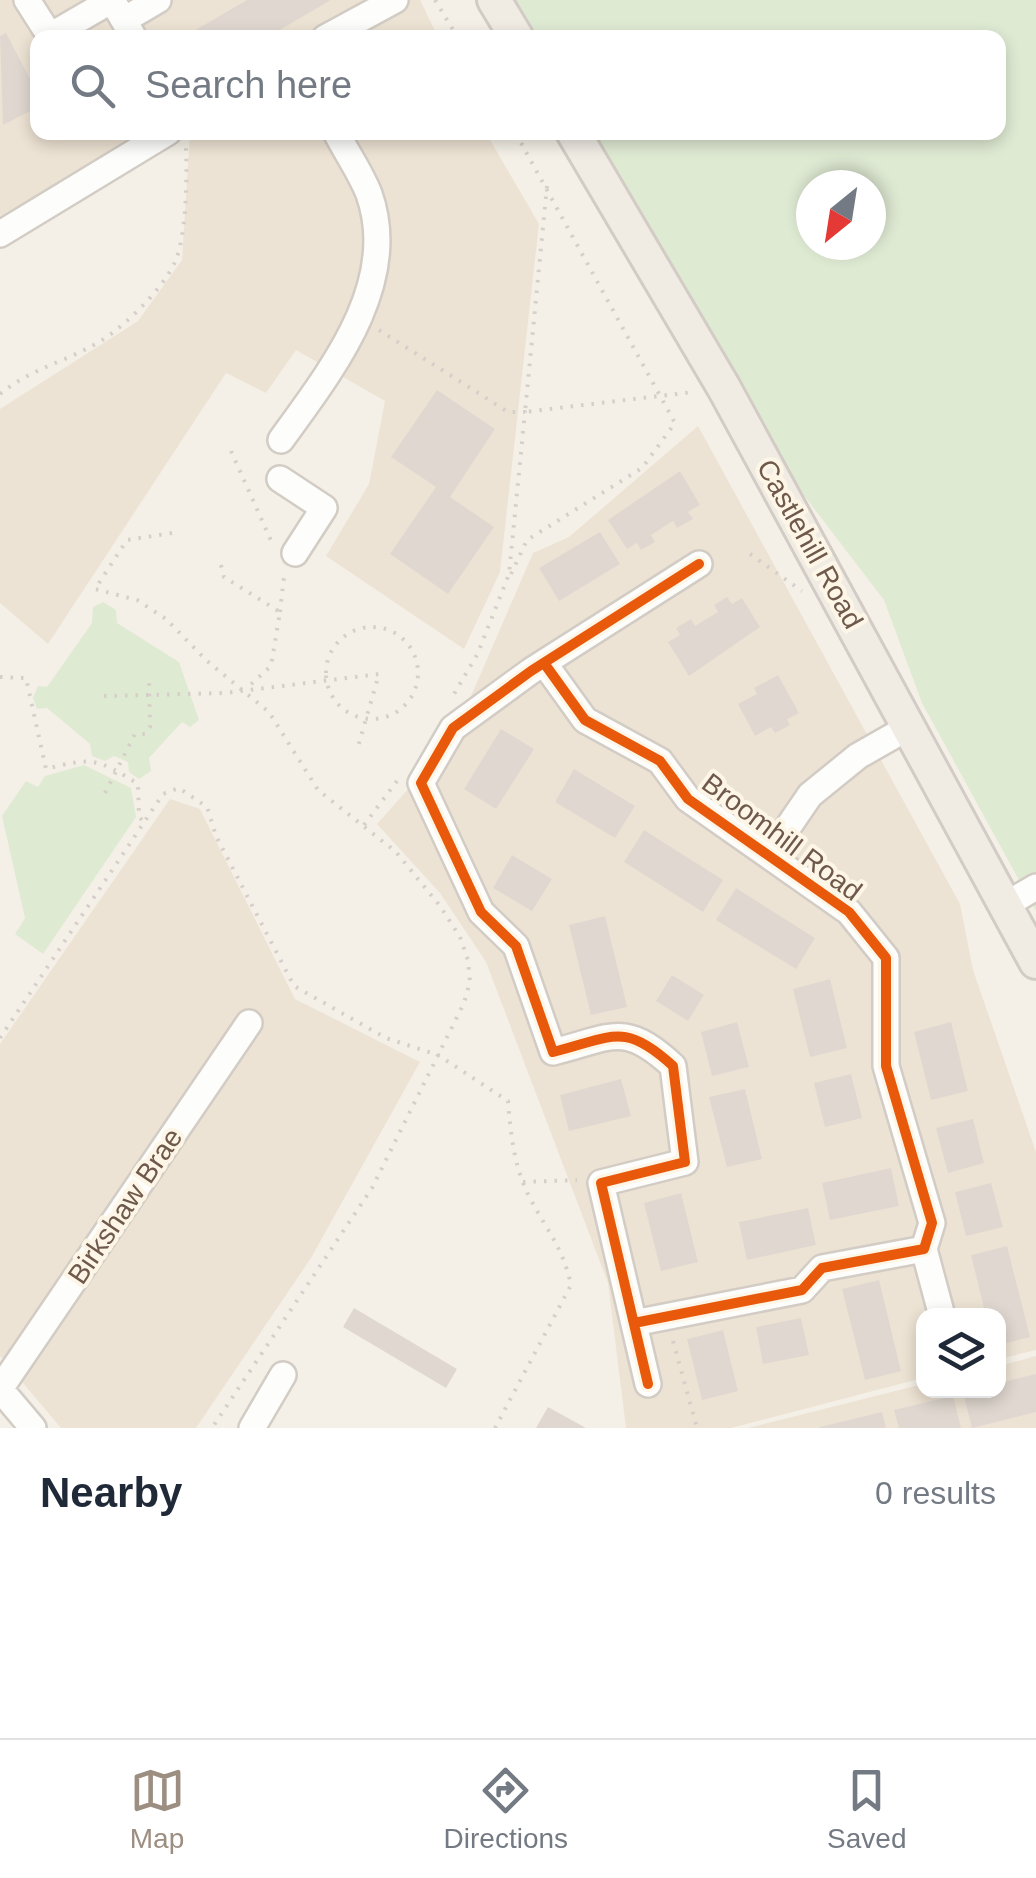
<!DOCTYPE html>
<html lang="en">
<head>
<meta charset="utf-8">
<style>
  :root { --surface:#fff; --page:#f2f2f3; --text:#1f2937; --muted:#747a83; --line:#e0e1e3; --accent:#9d8e82 }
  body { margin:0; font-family:Arial,sans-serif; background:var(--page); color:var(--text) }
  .controls { position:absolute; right:30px; bottom:30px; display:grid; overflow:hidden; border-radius:20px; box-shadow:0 5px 15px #0003 }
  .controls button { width:90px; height:90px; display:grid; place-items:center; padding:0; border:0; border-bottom:2px solid var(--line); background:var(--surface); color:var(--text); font:50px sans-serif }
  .compass { position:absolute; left:796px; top:170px; width:90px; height:90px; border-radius:50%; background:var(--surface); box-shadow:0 5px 15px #0003; rotate:210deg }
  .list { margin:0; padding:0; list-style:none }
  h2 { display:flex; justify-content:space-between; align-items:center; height:130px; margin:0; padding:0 40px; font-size:42px }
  h2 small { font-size:32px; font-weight:400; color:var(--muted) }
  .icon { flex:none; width:55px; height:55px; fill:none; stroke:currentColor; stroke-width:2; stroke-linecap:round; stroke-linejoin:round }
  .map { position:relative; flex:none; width:1036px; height:1428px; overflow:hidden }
  .search { position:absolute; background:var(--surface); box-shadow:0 5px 15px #0003; left:30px; right:30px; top:30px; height:110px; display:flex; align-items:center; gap:25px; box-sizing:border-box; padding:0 35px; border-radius:20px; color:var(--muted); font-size:38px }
  .sheet { height:310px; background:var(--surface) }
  nav { display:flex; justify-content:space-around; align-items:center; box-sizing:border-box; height:140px; border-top:2px solid var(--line); background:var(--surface); font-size:28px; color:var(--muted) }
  nav a { display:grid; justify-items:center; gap:5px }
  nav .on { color:var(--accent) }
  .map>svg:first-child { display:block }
  .residential { fill:#ede3d4 }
  .green { fill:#dfead3; fill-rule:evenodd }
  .building { fill:#e0d8d0 }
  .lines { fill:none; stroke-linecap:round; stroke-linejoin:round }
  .minor-casing { stroke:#d2ccc4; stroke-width:30 }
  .major-casing { stroke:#d3cbc5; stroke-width:38 }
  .path { stroke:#d6cfc9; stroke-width:4; stroke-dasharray:2.5 8; stroke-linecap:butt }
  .minor { stroke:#fdfdfb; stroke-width:25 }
  .major { stroke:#f0ece4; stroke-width:32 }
  .cycleway-casing { stroke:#fdf6e7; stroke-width:16 }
  .cycleway { stroke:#e8590c; stroke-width:10 }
  .labels { text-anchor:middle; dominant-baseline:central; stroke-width:8; stroke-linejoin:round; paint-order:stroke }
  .street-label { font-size:28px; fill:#6e594b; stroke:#fdf6e7 }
</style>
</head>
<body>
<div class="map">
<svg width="1036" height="1428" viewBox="0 0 1036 1428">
  <rect width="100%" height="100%" fill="#f4f0e7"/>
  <path class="residential" d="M0 0H420L438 37 38 38V132L145 133 0 216Z
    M190 133H486L539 224 500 572 464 649 326 556 369 484 385 401 296 350 266 393 226 373 48 644 0 603V409L138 321 182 260Z
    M698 426 960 904 973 970 1036 1152V1350L999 1359 998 1316H924L923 1378 731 1428H626L608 1283 486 962 440 893 377 824 452 740 533 553 569 537Z
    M170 799 200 809 295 999 420 1062 311 1258 196 1428H61L0 1356V1044Z
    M1036 1356V1428H748L923 1384 924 1390H998L999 1366Z"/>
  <path class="green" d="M511 0H1036V911L922 703 884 600 799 489 589 133 998 132V38L533 37ZM811 185H871V245H811Z
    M103 602 116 610 117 623 179 662 199 720 190 727 182 722 149 758 151 771 139 779 129 772 128 762 114 756 105 761 92 756 90 744 47 708 37 709 33 698 38 686 47 687 92 623 93 607Z
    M84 765 131 788 136 817 43 954 15 934 25 918 2 816 26 781 38 787 45 776Z"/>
  <path class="building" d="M247 0H331L266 38H182Z
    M6 33 38 94V107L3 125 0 36Z
    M437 390 495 429 450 497 494 527 448 594 390 554 436 487 391 457Z
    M680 471 700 505 688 512 693 519 677 528 673 521 651 535 655 542 641 550 637 543 627 549 608 520Z
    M600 532 620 564 559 601 539 568Z
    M727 597 732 604 742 598 760 627 689 676 668 642 680 635 676 628 691 619 695 626 718 612 714 605Z
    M778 675 799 713 787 719 790 725 775 733 771 727 755 736 738 704 757 694 754 688Z
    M501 729 534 749 496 809 464 789Z
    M574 769 635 806 615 838 555 802Z
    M644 830 723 880 703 912 624 862Z
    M512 855 552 879 532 911 493 888Z
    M736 888 815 938 796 969 716 920Z
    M605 916 627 1007 591 1015 569 925Z
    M672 975 704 995 688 1021 656 1001Z
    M830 979 847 1048 810 1057 793 989Z
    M737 1022 749 1067 712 1076 701 1032Z
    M951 1022 968 1091 931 1100 914 1032Z
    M851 1074 862 1118 825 1127 814 1083Z
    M621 1079 631 1116 569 1131 560 1095Z
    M745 1089 762 1159 727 1167 709 1097Z
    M973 1119 984 1163 948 1173 936 1128Z
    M891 1168 899 1206 830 1220 822 1183Z
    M991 1183 1003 1227 966 1236 955 1192Z
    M681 1193 698 1262 661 1271 644 1203Z
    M808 1208 816 1245 747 1260 739 1222Z
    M1007 1246 1030 1337 999 1345V1316H986L971 1255Z
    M879 1280 901 1371 865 1380 842 1289Z
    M354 1308 457 1369 446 1388 343 1327Z
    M801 1318 809 1355 763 1364 756 1327Z
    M723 1330 738 1391 702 1400 687 1339Z
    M1036 1374V1412L972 1428 963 1392 998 1390 999 1383Z
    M953 1396 961 1428H899L894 1410Z
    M548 1407 586 1428H536Z
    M882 1412 886 1428H820V1427Z"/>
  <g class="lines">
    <defs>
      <path id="minor" d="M27 0 50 36 112 0
        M112 0 134 38
        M124 20 158 0
        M325 38 395 0
        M0 234 168 132
        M281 440C330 372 401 284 369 194 361 173 346 152 336 132
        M280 479 324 508 295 553
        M544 663 585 720 660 761 688 799 849 912 886 958V1066L932 1223 924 1249 822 1268 802 1290 634 1323
        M769 855 810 795 858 756 909 727
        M1007 904 1036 887
        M924 1249 942 1316
        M648 1384 601 1183 685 1162 673 1066C624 1021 613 1037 553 1052L516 946 481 912 421 783 453 728 531 671 699 564
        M0 1389 249 1023
        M0 1389 33 1428
        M252 1428 283 1375"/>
      <path id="major" d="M494 0 517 38
        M573 132 724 388 1036 962"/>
    </defs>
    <use href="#minor" class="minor-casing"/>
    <use href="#major" class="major-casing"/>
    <path class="path" d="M435 0 458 38
      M547 186 525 412 693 392
      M379 330 508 412H525L509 574 478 653 454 694
      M0 394C30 370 55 365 88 348 117 335 162 291 175 262 187 234 187 177 186 147
      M231 451 273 545
      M172 533 127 540 95 589 137 600 166 619 207 661 269 712 318 790 396 852 440 906 460 937 468 960 470 982 464 1003 372 1188 212 1428
      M750 554 802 591
      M221 565 224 577 280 612 271 666 248 687
      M511 574 527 540 642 468 675 423 515 132
      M280 612 284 577
      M326 673a46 46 0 1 1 92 0a46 46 0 1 1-92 0Z
      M0 677 26 678 46 769C92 757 97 758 138 784L139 817 144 822
      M104 696 225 693 379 674 357 750
      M105 793 135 734H145L150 727 149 679
      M364 825 397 781
      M0 1038 163 794 179 788 207 807 216 836 294 986 386 1038 438 1055 508 1101C511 1136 514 1169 531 1200 548 1232 563 1248 571 1285L495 1428
      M523 1182 577 1180
      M673 1341 697 1428"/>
    <use href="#minor" class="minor"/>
    <use href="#major" class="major"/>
    <defs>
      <path id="cycleway" d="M544 663 585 720 660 761 688 799 849 912 886 958V1066L932 1223 924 1249 822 1268 802 1290 634 1323
        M648 1384 601 1183 685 1162 673 1066C624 1021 613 1037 553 1052L516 946 481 912 421 783 453 728 531 671 699 564"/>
    </defs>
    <use href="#cycleway" class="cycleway-casing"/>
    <use href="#cycleway" class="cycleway"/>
  </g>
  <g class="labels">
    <g class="street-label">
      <text transform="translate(810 544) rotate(61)">Castlehill Road</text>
      <text transform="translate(782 837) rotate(37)">Broomhill Road</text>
      <text transform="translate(125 1206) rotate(-56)">Birkshaw Brae</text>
    </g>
  </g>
</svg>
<div class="controls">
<button><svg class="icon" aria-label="layers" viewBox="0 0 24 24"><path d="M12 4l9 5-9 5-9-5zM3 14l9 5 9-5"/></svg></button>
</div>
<svg class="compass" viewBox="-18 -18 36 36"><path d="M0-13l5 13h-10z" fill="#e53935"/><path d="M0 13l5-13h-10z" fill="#747a83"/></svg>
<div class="search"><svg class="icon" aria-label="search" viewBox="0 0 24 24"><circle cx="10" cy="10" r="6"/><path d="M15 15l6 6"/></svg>Search here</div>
</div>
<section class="sheet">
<h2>Nearby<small>0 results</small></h2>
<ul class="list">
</ul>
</section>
<nav>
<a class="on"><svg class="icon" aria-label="map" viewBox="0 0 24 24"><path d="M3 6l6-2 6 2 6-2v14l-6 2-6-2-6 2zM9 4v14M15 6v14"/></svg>Map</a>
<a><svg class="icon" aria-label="directions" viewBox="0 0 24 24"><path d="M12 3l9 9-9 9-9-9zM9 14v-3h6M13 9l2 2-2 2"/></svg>Directions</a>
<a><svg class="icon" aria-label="saved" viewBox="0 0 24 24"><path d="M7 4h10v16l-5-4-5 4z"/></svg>Saved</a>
</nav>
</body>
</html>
